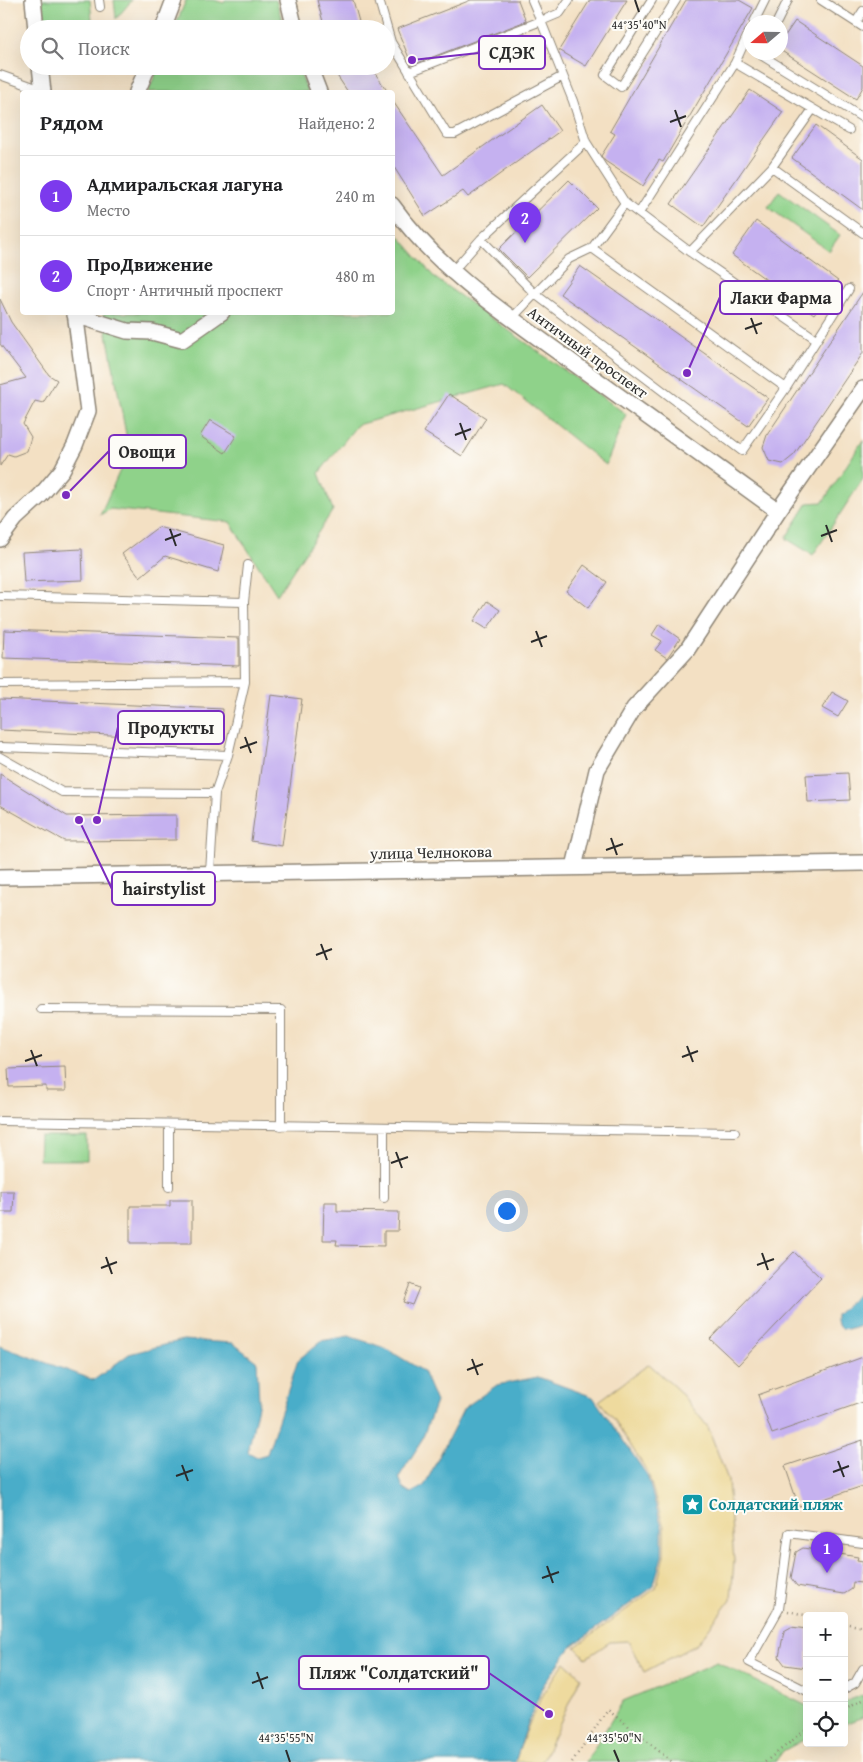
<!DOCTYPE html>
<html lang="ru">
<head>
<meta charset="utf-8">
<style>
  :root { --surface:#fff; --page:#f6f6f6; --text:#202124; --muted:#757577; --line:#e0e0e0; --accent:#7c3aed }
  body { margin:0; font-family:"Gentium Book Plus",serif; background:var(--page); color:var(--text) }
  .controls { position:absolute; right:15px; bottom:15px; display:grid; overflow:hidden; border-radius:5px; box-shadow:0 5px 20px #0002 }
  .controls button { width:45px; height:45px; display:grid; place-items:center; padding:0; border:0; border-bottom:1px solid var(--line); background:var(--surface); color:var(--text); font:25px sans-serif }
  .compass { position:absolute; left:743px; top:15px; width:45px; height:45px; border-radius:50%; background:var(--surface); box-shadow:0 5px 20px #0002; rotate:250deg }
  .you { position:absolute; left:506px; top:1210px; width:18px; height:18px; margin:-12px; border:4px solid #fff; border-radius:50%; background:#1a73e8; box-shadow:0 0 0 8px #1a73e833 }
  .badge { display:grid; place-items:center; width:32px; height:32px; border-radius:50%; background:var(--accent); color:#fff; font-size:16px; font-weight:700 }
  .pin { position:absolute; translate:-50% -41px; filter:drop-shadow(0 1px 2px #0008) }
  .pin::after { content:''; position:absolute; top:26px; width:18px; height:15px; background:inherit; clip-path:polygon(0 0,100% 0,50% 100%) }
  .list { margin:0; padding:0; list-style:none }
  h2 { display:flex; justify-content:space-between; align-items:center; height:65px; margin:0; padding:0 20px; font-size:21px }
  h2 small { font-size:16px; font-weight:400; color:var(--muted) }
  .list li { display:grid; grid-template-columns:32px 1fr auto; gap:15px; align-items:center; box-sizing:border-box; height:80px; padding:0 20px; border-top:1px solid var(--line) }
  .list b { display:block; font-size:19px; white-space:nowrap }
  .list p { margin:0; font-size:16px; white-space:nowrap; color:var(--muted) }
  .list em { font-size:16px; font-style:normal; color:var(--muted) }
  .icon { flex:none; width:28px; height:28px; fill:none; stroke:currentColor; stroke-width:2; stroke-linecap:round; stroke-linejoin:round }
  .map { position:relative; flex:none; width:863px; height:1762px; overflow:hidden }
  .search { position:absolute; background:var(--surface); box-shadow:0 5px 20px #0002; left:20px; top:20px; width:375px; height:55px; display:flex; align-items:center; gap:12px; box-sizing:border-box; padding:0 18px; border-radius:28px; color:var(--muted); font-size:19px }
  .panel { position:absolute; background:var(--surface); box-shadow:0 5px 20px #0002; left:20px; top:90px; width:375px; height:225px; border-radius:5px }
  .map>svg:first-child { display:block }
  .green { fill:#8fd28a; stroke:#5d7e5a }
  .sand { fill:#eeda9e; stroke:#8c8264 }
  .water { fill:#4aadc9; stroke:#3a6c7a }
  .building { fill:#c5b1f0 }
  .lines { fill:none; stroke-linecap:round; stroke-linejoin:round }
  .lane-casing { stroke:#8f8677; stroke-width:10 }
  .street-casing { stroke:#8f8677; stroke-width:18 }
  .path { stroke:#8f8677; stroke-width:2.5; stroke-dasharray:1 4; stroke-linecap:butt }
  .lane { stroke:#fff; stroke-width:8 }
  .street { stroke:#fff; stroke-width:15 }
  .ticks { fill:none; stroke:#2b2b2b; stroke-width:2 }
  .labels { text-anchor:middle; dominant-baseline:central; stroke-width:4; stroke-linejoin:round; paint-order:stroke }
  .street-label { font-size:16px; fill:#2b2b2b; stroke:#fdfcf7 }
  .culture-label { font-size:16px; font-weight:bold; fill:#0d838f; stroke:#fdfcf7; text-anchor:start }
  .ticks-label { font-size:12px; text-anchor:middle; fill:#2b2b2b; stroke:#fdfcf7; stroke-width:4; stroke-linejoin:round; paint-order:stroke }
  .leader { fill:none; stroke:#7b2cbf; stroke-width:2 }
  .callout-dot { fill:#7b2cbf; stroke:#fdfcf7; stroke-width:2 }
  .callout { fill:#fdfcf7; stroke:#7b2cbf; stroke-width:2 }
  .callout-label { font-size:18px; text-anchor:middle; font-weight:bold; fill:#2b2b2b }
</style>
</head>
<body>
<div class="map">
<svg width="863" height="1762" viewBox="0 0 863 1762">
  <rect width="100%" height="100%" fill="#fdfcf7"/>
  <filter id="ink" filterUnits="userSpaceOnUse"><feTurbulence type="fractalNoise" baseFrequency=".02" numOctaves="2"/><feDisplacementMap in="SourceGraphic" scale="10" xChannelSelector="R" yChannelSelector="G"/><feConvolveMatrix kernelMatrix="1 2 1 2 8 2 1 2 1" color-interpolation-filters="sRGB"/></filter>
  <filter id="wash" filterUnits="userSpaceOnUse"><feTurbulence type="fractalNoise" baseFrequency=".0096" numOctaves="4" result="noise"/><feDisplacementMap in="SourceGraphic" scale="20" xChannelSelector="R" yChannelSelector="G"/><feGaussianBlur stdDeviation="1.12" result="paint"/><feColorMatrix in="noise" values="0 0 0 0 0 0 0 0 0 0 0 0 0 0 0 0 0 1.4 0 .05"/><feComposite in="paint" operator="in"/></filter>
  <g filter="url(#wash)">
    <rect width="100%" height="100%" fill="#f3e0c3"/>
    <path class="green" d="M42 0H90L93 29H46Z
      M114 0H132L116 19Z
      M186 0H214L224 3 225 0H276L285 29H174Z
      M159 66H297L308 92H148Z
      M779 191 840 235 829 251 768 207Z
      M393 229 435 278 626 414 606 465 504 384 357 425 319 473 333 510 277 595 230 522 110 509 100 515 129 450 103 313 392 312Z
      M863 440V479L813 555 787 539V536L808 503 823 502Z
      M40 1136H87V1160H39Z
      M717 1662 807 1706V1738L783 1751 775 1762H586L623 1701Z
      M863 1695V1717L844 1724V1702Z"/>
    <path class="sand" d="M649 1364 679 1391 708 1427 728 1480 734 1561 731 1599 697 1644 644 1672 628 1641 610 1642 586 1658 575 1647 656 1588 664 1555V1527L648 1473 614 1419 599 1401Z
      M565 1662 581 1677 542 1762H515C529 1722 539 1696 565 1662Z"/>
    <path class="water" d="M863 1289V1324L848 1329 840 1328 836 1322V1315Z
      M349 1336 385 1348 423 1371 436 1402 421 1442 399 1477 403 1488 411 1493 424 1486 464 1408 497 1385 538 1377 593 1397 647 1475 662 1527V1556L653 1587 572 1646 544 1684 530 1717 515 1762H0V1346L94 1380 129 1354 183 1340 233 1343 257 1362 259 1401 248 1452 257 1457 267 1454 298 1360 321 1341Z"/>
    <g id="blocks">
      <path class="building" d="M317 0H353L361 29H325Z
        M471 0H518L526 21 412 65 397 29Z
        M590 0H627L586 66 559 50Z
        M686 0H739L753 8 663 162 659 160 643 186 605 161 601 156 615 134 610 131Z
        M795 21 863 66V87L856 99 780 50V43Z
        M335 66H370L388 92H348L338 77Z
        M750 90 783 112 703 227 671 204Z
        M392 100 443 175 542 105 560 131 468 197 463 191 425 216 392 164Z
        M816 125 863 159V210L792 158Z
        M569 180 597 208 527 277 499 249Z
        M756 221 838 281 814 314 732 255Z
        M580 266 768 398 748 426 560 294Z
        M863 292V353L794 455 783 464 769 461 763 447 767 435Z
        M0 299 11 322 49 375 57 380 43 403 35 401 23 424 31 437 27 451 14 456 8 454 0 466V385L26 378 0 344Z
        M449 394 486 418 462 456 424 432Z
        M210 420 236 436 225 453 200 436Z
        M158 527 224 545 218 572 165 556 140 577 122 554Z
        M82 549 83 580 24 582 22 552Z
        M584 565 607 582 588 608 566 591Z
        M487 601 500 610 487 629 474 621Z
        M659 624 680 639 667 658 655 650 662 641 652 635Z
        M4 630 239 638V666L3 658Z
        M832 692 848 701 838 717 822 708Z
        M271 695 302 699 282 846 251 841Z
        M0 699 223 709 221 740 0 730Z
        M848 773 850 800 808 802 806 775Z
        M0 774 67 816 176 815V840L64 841 0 805Z
        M65 1067 66 1091H46V1086L9 1087 8 1069Z
        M0 1191H14L13 1212H0Z
        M170 1200H192V1243H130V1206H170Z
        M324 1202H337V1211L399 1212 398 1231H384V1246L336 1245 337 1240H323Z
        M794 1252 821 1278 738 1365 710 1339Z
        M410 1284 419 1288 412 1305 403 1302Z
        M863 1357V1402L772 1434 758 1395Z
        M863 1440V1486L799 1507 785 1466Z
        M803 1548 858 1557 857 1560 863 1561 861 1583 853 1582 852 1589 844 1594 797 1586 791 1578 796 1552Z
        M791 1627 807 1629V1668L785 1665 779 1657 784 1631Z"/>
    </g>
  </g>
  <g filter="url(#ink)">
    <use href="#blocks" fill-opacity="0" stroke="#8f8677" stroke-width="1"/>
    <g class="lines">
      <defs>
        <path id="lane" d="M99 0 100 7
          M379 0 391 42 447 134H455L563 76
          M532 0 541 21 560 13 569 0
          M652 0 605 75 621 87 676 0
          M821 0 863 27
          M754 22 765 0
          M777 22 788 0
          M856 22 863 11
          M762 52 761 55 863 118
          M735 63 849 130
          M409 72 541 21 573 101 586 142 625 203 690 252 772 167 813 109
          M0 75 42 90
          M772 167 863 233
          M639 213 735 63 750 30
          M481 239 535 294 512 318
          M592 248 786 388 742 451 535 294 569 259Z
          M592 248 625 203
          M690 252 816 339
          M452 272 481 239 586 142
          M786 388 849 289
          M0 596 244 602
          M245 682 244 602 248 565
          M0 684 245 682 228 755 215 793
          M0 747 228 755
          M0 757 62 792 215 793 210 872
          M41 1009 281 1010V1126
          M0 1121 735 1132
          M169 1187V1124
          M384 1198V1127
          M844 1689 855 1683 863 1669
          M807 1691 749 1662 779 1609 789 1533 863 1543"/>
        <path id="street" d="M33 0 36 29
          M288 0 295 29
          M163 29 174 0
          M40 66 43 92
          M309 66 319 92
          M137 92 148 66
          M392 205C439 271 507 315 572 362 640 411 709 461 778 511
          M75 315 127 331 152 332 182 340 222 312
          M0 539 15 519 41 495 62 470 75 445 88 411 75 312
          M574 867 597 770 634 708 687 650 778 511 863 389
          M0 877 863 863"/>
      </defs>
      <use href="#lane" class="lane-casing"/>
      <use href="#street" class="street-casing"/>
      <path class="path" d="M788 1611 809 1616
        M844 1623 863 1627
        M844 1710 863 1700
        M572 1762 608 1709 672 1762
        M765 1762 807 1729"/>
      <use href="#lane" class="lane"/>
      <use href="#street" class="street"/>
    </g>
  </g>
  <path class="ticks" d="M635 0 639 12M675 110 681 127M670 122 686 116M751 318 757 334M745 329 762 323M460 423 466 440M455 435 471 429M826 525 832 542M170 529 176 546M821 536 837 530M165 540 181 534M536 631 542 647M531 642 547 636M245 737 251 753M240 748 257 742M611 838 617 855M606 850 623 844M321 944 327 960M316 955 332 949M687 1046 693 1062M31 1050 37 1066M682 1057 698 1051M25 1061 42 1055M396 1152 402 1168M391 1163 408 1157M762 1253 768 1270M106 1257 112 1274M757 1265 774 1259M101 1268 117 1262M472 1359 478 1375M467 1370 483 1364M838 1461 844 1477M182 1465 188 1481M833 1472 849 1466M176 1476 193 1470M547 1566 553 1583M542 1578 559 1572M257 1672 263 1689M252 1683 268 1677M286 1750 290 1762M614 1750 619 1762"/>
  <defs>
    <symbol id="sight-square" viewBox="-11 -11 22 22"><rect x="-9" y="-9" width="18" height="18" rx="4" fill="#0f9aa8" stroke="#fdfcf7"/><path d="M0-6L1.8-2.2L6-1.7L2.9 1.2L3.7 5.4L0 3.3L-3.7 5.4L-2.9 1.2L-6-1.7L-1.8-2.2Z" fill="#fff"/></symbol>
  </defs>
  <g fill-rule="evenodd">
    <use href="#sight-square" x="680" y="1492" width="25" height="25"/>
  </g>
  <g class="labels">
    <g class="street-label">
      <text transform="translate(588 352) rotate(36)">Античный проспект</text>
      <text transform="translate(431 852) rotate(-1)">улица Челнокова</text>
    </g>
    <g class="culture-label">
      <text x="709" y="1504">Солдатский пляж</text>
    </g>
  </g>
  <g class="ticks-label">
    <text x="639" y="29">44°35'40"N</text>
    <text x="286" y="1742">44°35'55"N</text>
    <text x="614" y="1742">44°35'50"N</text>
  </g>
  <path class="leader" d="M412 60L479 53M687 373L720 297M66 495L109 451M97 820L118 727M79 820L112 889M549 1714L489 1673"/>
  <g class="callout-dot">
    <circle cx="412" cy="60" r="5"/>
    <circle cx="687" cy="373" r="5"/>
    <circle cx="66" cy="495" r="5"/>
    <circle cx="97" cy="820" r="5"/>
    <circle cx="79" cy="820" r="5"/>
    <circle cx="549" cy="1714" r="5"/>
  </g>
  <g class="callout">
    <rect x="479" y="36" width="66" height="33" rx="5"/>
    <rect x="720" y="281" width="122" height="33" rx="5"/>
    <rect x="109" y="435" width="77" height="33" rx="5"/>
    <rect x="118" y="711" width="106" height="33" rx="5"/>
    <rect x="112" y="872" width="103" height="33" rx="5"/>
    <rect x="299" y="1656" width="190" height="33" rx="5"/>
  </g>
  <g class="callout-label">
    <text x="512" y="59">СДЭК</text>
    <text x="781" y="304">Лаки Фарма</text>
    <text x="147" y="458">Овощи</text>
    <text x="171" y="734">Продукты</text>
    <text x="164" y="895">hairstylist</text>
    <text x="394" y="1679">Пляж "Солдатский"</text>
  </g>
</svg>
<div class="controls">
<button>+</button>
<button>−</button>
<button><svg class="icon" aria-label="locate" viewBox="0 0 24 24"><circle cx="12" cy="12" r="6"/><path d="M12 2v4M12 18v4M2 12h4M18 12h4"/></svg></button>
</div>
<svg class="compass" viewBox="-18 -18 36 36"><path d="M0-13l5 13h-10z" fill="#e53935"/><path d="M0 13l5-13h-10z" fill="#757577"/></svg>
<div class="you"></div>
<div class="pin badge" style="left:827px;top:1573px">1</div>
<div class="pin badge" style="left:525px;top:243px">2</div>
<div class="search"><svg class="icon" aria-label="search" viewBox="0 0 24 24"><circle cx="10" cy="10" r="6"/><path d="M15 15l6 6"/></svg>Поиск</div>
<section class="panel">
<h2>Рядом<small>Найдено: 2</small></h2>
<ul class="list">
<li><span class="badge">1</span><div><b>Адмиральская лагуна</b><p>Место</p></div><em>240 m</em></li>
<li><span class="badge">2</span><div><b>ПроДвижение</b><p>Спорт · Античный проспект</p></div><em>480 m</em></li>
</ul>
</section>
</div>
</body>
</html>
